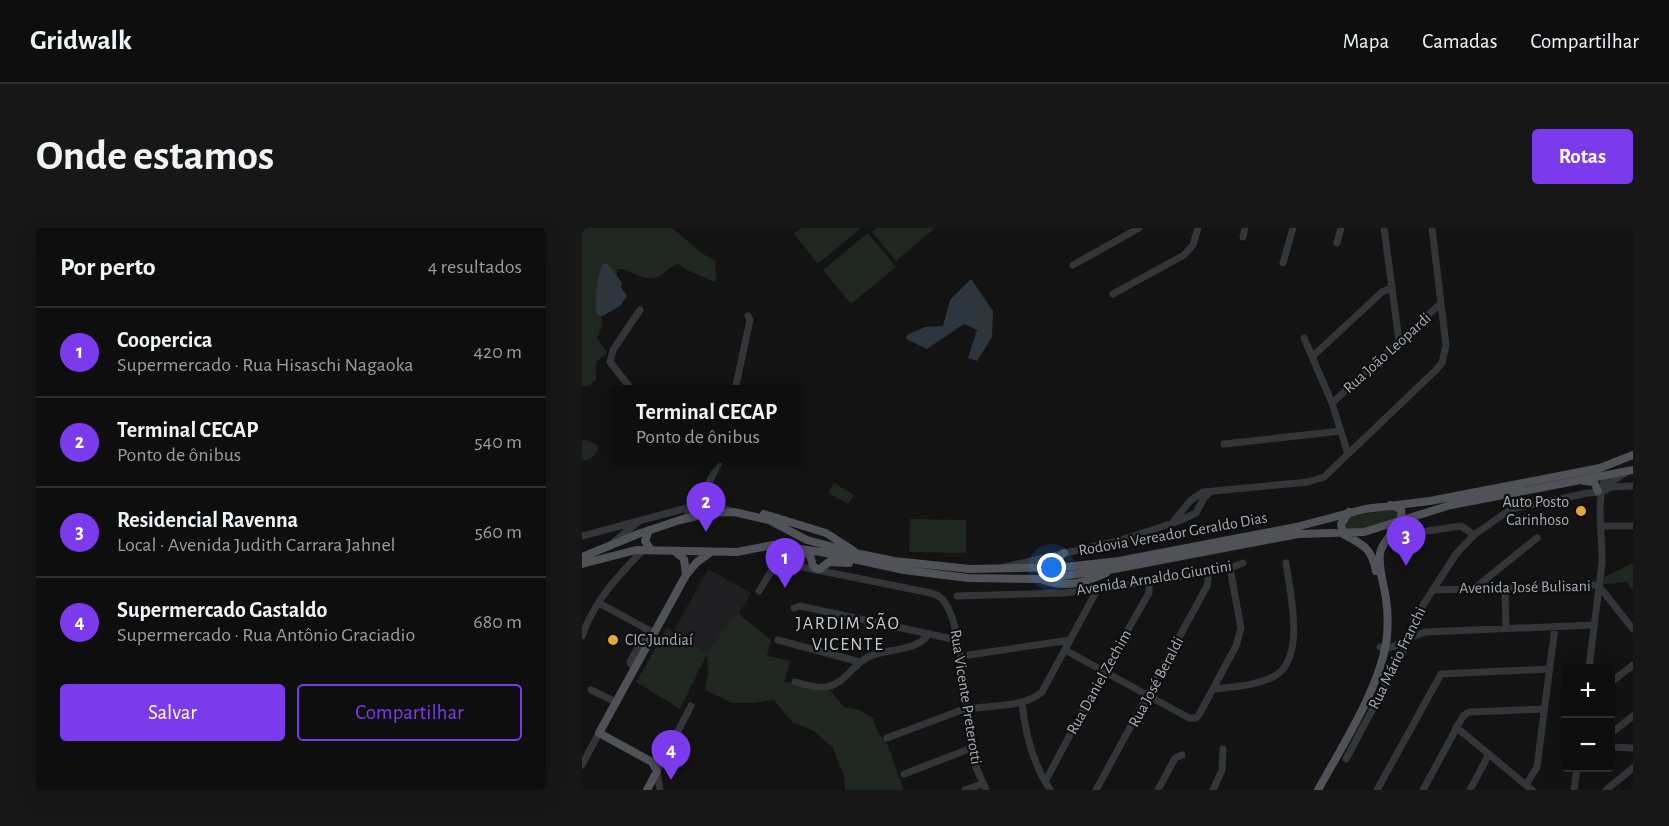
<!DOCTYPE html>
<html lang="pt">
<head>
<meta charset="utf-8">
<style>
  :root { --surface:#0e0e0f; --page:#171718; --text:#f1f3f6; --muted:#9b9c9e; --line:#2e2e2f; --accent:#7c3aed }
  body { margin:0; font-family:"Alegreya Sans",sans-serif; background:var(--page); color:var(--text) }
  .controls { position:absolute; right:18px; bottom:18px; display:grid; overflow:hidden; border-radius:6px; box-shadow:0 6px 24px #0002 }
  .controls button { width:54px; height:54px; display:grid; place-items:center; padding:0; border:0; border-bottom:2px solid var(--line); background:var(--surface); color:var(--text); font:30px sans-serif }
  .you { position:absolute; left:470px; top:340px; width:21px; height:21px; margin:-15px; border:4px solid #fff; border-radius:50%; background:#1a73e8; box-shadow:0 0 0 9px #1a73e833 }
  .badge { display:grid; place-items:center; width:39px; height:39px; border-radius:50%; background:var(--accent); color:#fff; font-size:20px; font-weight:700 }
  .pin { position:absolute; translate:-50% -50px; filter:drop-shadow(0 2px 3px #0008) }
  .pin::after { content:''; position:absolute; top:32px; width:21px; height:18px; background:inherit; clip-path:polygon(0 0,100% 0,50% 100%) }
  .popup { position:absolute; left:30px; top:157px; width:189px; height:78px; box-sizing:border-box; display:grid; place-content:center; border-radius:6px; background:var(--surface); filter:drop-shadow(0 2px 4px #0005); font-size:20px; white-space:nowrap; color:var(--muted) }
  .popup b { font-size:22px; color:var(--text) }
  .popup::after { content:''; position:absolute; left:50%; top:100%; margin-left:-12px; border:12px solid transparent; border-top-color:var(--surface) }
  .list { margin:0; padding:0; list-style:none }
  h2 { display:flex; justify-content:space-between; align-items:center; height:78px; margin:0; padding:0 24px; font-size:26px }
  h2 small { font-size:20px; font-weight:400; color:var(--muted) }
  .list li { display:grid; grid-template-columns:39px 1fr auto; gap:18px; align-items:center; box-sizing:border-box; height:90px; padding:0 24px; border-top:2px solid var(--line) }
  .list b { display:block; font-size:22px; white-space:nowrap }
  .list p { margin:0; font-size:20px; white-space:nowrap; color:var(--muted) }
  .list em { font-size:20px; font-style:normal; color:var(--muted) }
  .actions { display:flex; gap:12px; padding:18px 24px }
  .actions a { flex:1; padding:14px 0; border:2px solid var(--accent); border-radius:6px; text-align:center; font-size:21px; color:var(--accent) }
  .actions .main { background:var(--accent); color:#fff }
  .map { position:relative; flex:none; width:1051px; height:562px; overflow:hidden; border-radius:6px }
  header { display:flex; align-items:center; gap:36px; box-sizing:border-box; height:84px; padding:0 30px; background:var(--surface); border-bottom:2px solid var(--line) }
  header strong { font-size:28px }
  nav { display:flex; gap:33px; margin-inline-start:auto; font-size:21px }
  .intro { display:flex; align-items:center; justify-content:space-between; box-sizing:border-box; height:144px; padding:0 36px }
  h1 { margin:0; font-size:42px }
  .button { padding:15px 27px; border-radius:6px; background:var(--accent); color:#fff; font-size:21px; font-weight:700 }
  main { display:flex; gap:36px; padding:0 36px }
  aside { flex:1; background:var(--surface); border-radius:6px; box-shadow:0 6px 24px #0002 }
  .map>svg:first-child { display:block }
  .built { fill:#1f1f21 }
  .green { fill:#1f2720 }
  .water { fill:#2d363c }
  .lines { fill:none; stroke-linecap:round; stroke-linejoin:round }
  .minor { stroke:#343539; stroke-width:7 }
  .major { stroke:#505258; stroke-width:8 }
  .poi-dot { fill:#e6a63a; stroke:#0e0e0f; stroke-width:2 }
  .labels { text-anchor:middle; dominant-baseline:central; stroke-width:4.5; stroke-linejoin:round; paint-order:stroke }
  .street-label { font-size:16px; fill:#a5aab4; stroke:#0e0e0f }
  .poi-label { font-size:16px; fill:#a5aab4; stroke:#0e0e0f; text-anchor:end }
  .neighbourhood-label { font-size:18px; letter-spacing:1.5px; fill:#c6c9d0; stroke:#0e0e0f }
</style>
</head>
<body>
<header>
<strong>Gridwalk</strong>
<nav><a>Mapa</a><a>Camadas</a><a>Compartilhar</a></nav>
</header>
<div class="intro"><h1>Onde estamos</h1><a class="button">Rotas</a></div>
<main>
<aside>
<h2>Por perto<small>4 resultados</small></h2>
<ul class="list">
<li><span class="badge">1</span><div><b>Coopercica</b><p>Supermercado · Rua Hisaschi Nagaoka</p></div><em>420 m</em></li>
<li><span class="badge">2</span><div><b>Terminal CECAP</b><p>Ponto de ônibus</p></div><em>540 m</em></li>
<li><span class="badge">3</span><div><b>Residencial Ravenna</b><p>Local · Avenida Judith Carrara Jahnel</p></div><em>560 m</em></li>
<li><span class="badge">4</span><div><b>Supermercado Gastaldo</b><p>Supermercado · Rua Antônio Graciadio</p></div><em>680 m</em></li>
</ul>
<div class="actions"><a class="main">Salvar</a><a>Compartilhar</a></div>
</aside>
<div class="map">
<svg width="1051" height="562" viewBox="0 0 1051 562">
  <rect width="100%" height="100%" fill="#131314"/>
  <path class="built" d="M126 341 169 365 157 386 150 390 125 425 91 404Z"/>
  <path class="green" d="M0 0H90L121 26 134 33C131 40 137 48 133 54L105 42 96 36C84 39 82 51 67 50 56 50 46 40 35 41V51L19 85 20 99 15 109 25 125 14 134V152L8 157 0 159Z
    M219 0H279L236 36 212 6Z
    M294 0H353L314 33 290 4Z
    M286 5 314 39 269 76 241 42Z
    M4 212 15 217 16 222C12 229 8 233 0 232V213Z
    M252 255 272 267 266 276 246 265Z
    M810 281 816 284 814 292 790 297 785 301 764 303 762 295 765 289Z
    M328 291 384 292V325L327 324Z
    M1051 335V363L1045 354 1016 357 1017 352Z
    M157 386 189 412 185 428 209 433 202 453 235 462 249 463 262 479 277 482 291 490 297 506 304 513 322 562H263L262 548 251 520 232 503 210 494 192 472 172 475H150L123 462 126 444 125 426 98 481 54 454 85 400 125 425 150 390Z"/>
  <path class="water" d="M25 35 40 55 39 59 45 68 38 78 19 89 14 84C14 69 14 49 21 36Z
    M389 51 411 83 410 109 395 133 386 130 395 102 382 96 345 121 324 111 325 107 343 99 361 98 368 72Z"/>
  <g class="lines">
    <path class="minor" d="M802 0 817 113
      M661 9 663 0
      M755 15 759 0
      M701 35 711 0
      M491 37 557 0
      M531 66 602 27 611 17 616 0
      M722 110 750 175 766 226
      M731 128 800 64 809 60
      M50 162 28 134 31 122 58 82
      M153 162 168 92 166 88
      M750 175 859 75
      M642 216 759 203
      M1021 262 1028 255 1043 245
      M1024 262 1029 259 1051 258
      M102 291 118 273 139 230
      M591 294 608 273 621 264 726 254 742 249 854 142 860 135 864 117 850 0
      M1019 298H1051
      M845 303 879 298 892 307
      M0 308 112 278H136L149 283
      M32 314 56 294
      M422 339 536 313 597 293 614 285 622 270 628 264
      M893 360 955 310
      M923 360 924 401
      M850 362 1016 357 1051 401
      M177 363 195 334 339 363C349 365 358 366 363 375 381 400 384 486 390 520L394 539 404 562
      M375 368 479 365 515 362 648 340 661 335
      M17 375 72 405
      M212 380 218 378 375 412
      M0 408C12 373 36 348 61 322
      M196 412 278 434
      M798 419C816 423 827 407 844 404L1012 397
      M483 422 607 490H614L618 485 654 418 659 400 648 340
      M387 427 488 412
      M1007 440 1020 335C1021 306 1013 276 1024 247
      M52 441 48 434 66 401
      M213 454C223 457 234 460 245 459 263 455 271 437 286 429 305 420 333 424 346 407
      M1028 455 1051 437
      M631 461C650 459 673 458 691 449 725 432 708 365 704 335
      M9 462 34 474
      M440 474C443 505 451 536 468 562
      M393 480C415 477 442 479 460 464L515 362
      M874 499 950 562
      M1028 506 1051 488
      M305 510 385 480
      M1028 519 1051 520
      M764 531 820 426 834 388 874 326 892 307 929 281 1006 265 1020 264
      M0 537 17 505
      M322 546 390 520
      M463 554 522 443 567 365V353
      M944 557 955 539 973 399
      M78 562 75 543 109 478
      M383 562 400 556
      M514 562 625 358 627 343
      M576 562 593 530 600 527
      M631 562 640 542 641 521
      M795 562 859 446 968 441
      M841 562 881 488 887 484 962 481
      M888 562 907 526
      M992 562 995 540
      M1024 562 1051 540"/>
    <path class="major" d="M1002 253 1012 254 1016 263
      M767 284 759 296 761 306C780 316 790 320 794 343
      M182 286 244 305 272 323
      M67 302 63 313 69 322
      M92 323 102 331 104 347
      M220 324 228 327 231 338 235 341
      M482 325 478 328 476 334 483 339
      M0 329 56 306 98 292 127 285 152 284 187 292 225 312 278 326 312 333 388 341 483 339 537 333 714 299 783 281 848 273 1018 240 1051 227
      M0 336 54 322 155 324 191 317 239 324 322 342 386 350 458 351 532 341 716 306 782 304 869 277 1051 242
      M238 341 247 334 267 335
      M461 352C484 360 503 355 524 345
      M65 562 75 543 70 534 17 505 104 347 115 334 129 324
      M736 562C760 518 800 457 805 408 806 395 806 383 804 371 802 356 796 340 798 325 801 310 823 297 819 281L808 277"/>
  </g>
  <g class="poi-dot">
    <circle cx="999" cy="283" r="6"/>
    <circle cx="31" cy="412" r="6"/>
  </g>
  <g class="labels">
    <g class="street-label">
      <text transform="translate(805 125) rotate(-42)">Rua João Leopardi</text>
      <text transform="translate(591 306) rotate(-10)">Rodovia Vereador Geraldo Dias</text>
      <text transform="translate(572 350) rotate(-9)">Avenida Arnaldo Giuntini</text>
      <text transform="translate(943 359) rotate(-1)">Avenida José Bulisani</text>
      <text transform="translate(815 430) rotate(-64)">Rua Mário Franchi</text>
      <text transform="translate(517 454) rotate(-61)">Rua Daniel Zechim</text>
      <text transform="translate(574 454) rotate(-62)">Rua José Beraldi</text>
      <text transform="translate(384 469) rotate(81)">Rua Vicente Preterotti</text>
    </g>
    <g class="poi-label">
      <text x="987" y="274">Auto Posto<tspan x="987" dy="18">Carinhoso</tspan></text>
      <text x="43" y="412" text-anchor="start">CIC Jundiaí</text>
    </g>
    <g class="neighbourhood-label">
      <text x="266" y="396">JARDIM SÃO<tspan x="266" dy="21">VICENTE</tspan></text>
    </g>
  </g>
</svg>
<div class="controls">
<button>+</button>
<button>−</button>
</div>
<div class="you"></div>
<div class="pin badge" style="left:203px;top:360px">1</div>
<div class="pin badge" style="left:124px;top:304px">2</div>
<div class="popup"><b>Terminal CECAP</b>Ponto de ônibus</div>
<div class="pin badge" style="left:824px;top:338px">3</div>
<div class="pin badge" style="left:89px;top:552px">4</div>
</div>
</main>
</body>
</html>
